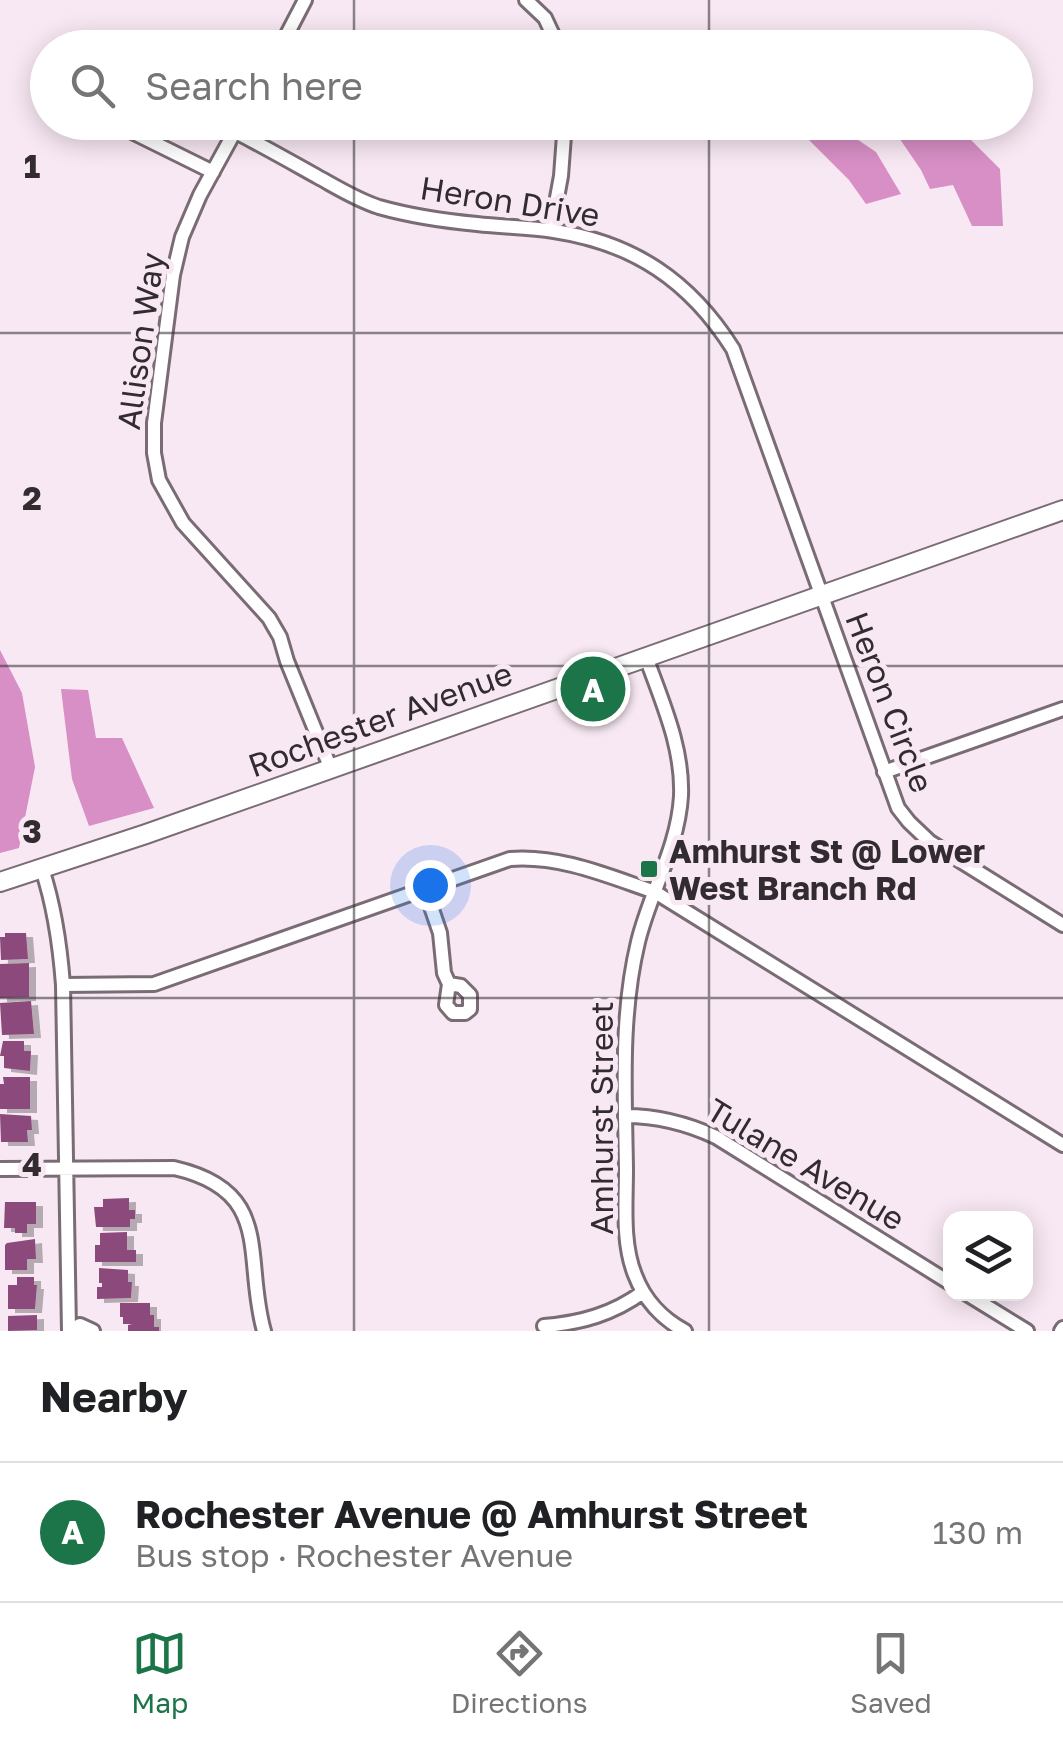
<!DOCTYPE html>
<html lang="en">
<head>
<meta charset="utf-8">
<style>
  :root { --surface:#fff; --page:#f6f6f6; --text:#202124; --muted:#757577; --line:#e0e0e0; --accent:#1c7549 }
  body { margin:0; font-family:"Golos Text",sans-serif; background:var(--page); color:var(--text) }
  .controls { position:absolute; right:30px; bottom:30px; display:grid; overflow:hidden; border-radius:20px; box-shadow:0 5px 25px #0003 }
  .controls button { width:90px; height:90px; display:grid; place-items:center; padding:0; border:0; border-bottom:2px solid var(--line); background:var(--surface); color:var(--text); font:50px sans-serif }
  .you { position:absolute; left:430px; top:885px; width:35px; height:35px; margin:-25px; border:8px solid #fff; border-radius:50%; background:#1a73e8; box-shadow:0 0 0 15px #1a73e833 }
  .badge { display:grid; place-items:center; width:65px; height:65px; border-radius:50%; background:var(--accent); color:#fff; font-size:32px; font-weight:700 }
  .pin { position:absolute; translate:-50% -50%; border:5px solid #fff; box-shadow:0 2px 10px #0006 }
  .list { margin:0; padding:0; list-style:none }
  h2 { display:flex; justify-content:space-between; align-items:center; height:130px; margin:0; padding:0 40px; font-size:42px }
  h2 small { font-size:32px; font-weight:400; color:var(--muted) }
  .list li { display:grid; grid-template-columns:65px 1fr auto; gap:30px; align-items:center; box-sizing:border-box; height:140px; padding:0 40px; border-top:2px solid var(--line) }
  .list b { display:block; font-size:38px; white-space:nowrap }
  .list p { margin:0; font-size:32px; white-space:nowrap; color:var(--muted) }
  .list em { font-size:32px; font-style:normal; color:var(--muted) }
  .icon { flex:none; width:55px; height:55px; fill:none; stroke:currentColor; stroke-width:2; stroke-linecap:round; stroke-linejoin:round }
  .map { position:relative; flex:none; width:1063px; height:1331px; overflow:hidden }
  .search { position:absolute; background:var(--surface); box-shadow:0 5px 25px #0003; left:30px; right:30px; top:30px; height:110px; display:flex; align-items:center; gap:25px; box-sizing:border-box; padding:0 35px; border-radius:55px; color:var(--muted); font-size:38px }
  .sheet { height:270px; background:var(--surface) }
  nav { display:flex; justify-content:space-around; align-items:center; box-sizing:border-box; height:140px; border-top:2px solid var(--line); background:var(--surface); font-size:28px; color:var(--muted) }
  nav a { display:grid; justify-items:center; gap:5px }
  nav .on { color:var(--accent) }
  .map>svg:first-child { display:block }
  .forest { fill:#d88fc5 }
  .building { fill:#8c4a7c; filter:url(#shadow) }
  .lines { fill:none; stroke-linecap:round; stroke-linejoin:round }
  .minor-casing { stroke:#7a6c75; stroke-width:18 }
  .secondary-casing { stroke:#7a6c75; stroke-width:22 }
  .minor { stroke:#fff; stroke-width:12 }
  .secondary { stroke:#fff; stroke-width:18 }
  .grid { fill:none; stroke:#322c30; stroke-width:2.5; stroke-opacity:0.55 }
  .poi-dot { fill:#1c7549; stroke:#f8e8f3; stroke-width:4 }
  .labels { text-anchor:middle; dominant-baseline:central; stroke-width:10; stroke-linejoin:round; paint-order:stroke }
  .street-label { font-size:32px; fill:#322c30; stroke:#f8e8f3 }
  .poi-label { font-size:32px; font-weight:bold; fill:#322c30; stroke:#f8e8f3; text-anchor:start }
  .grid-label { font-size:32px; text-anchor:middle; font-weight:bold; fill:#322c30; stroke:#f8e8f3; stroke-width:10; stroke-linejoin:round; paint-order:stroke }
</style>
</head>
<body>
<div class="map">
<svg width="1063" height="1331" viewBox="0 0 1063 1331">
  <defs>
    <filter id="shadow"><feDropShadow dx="7" dy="4" stdDeviation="0" flood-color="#0004"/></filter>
  </defs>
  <rect width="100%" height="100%" fill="#f8e8f3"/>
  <path class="forest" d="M804 123H833L876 152 901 194 866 204 849 180 809 140Z
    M889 123H954L1000 169 1003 226H972L953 185 930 189 921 170Z
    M0 650 22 693 35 767 19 848 0 853Z
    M61 689 88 690 96 738H122L154 808 89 826 72 779Z"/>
  <path class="building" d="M5 933H26L28 959 1 960 0 937H5Z
    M29 963V997L0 998V964Z
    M31 1001 34 1034 2 1035 0 1003Z
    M3 1041H24V1051H31L30 1071 4 1068V1056H0Z
    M3 1077H30V1109H0V1084H4Z
    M0 1114 31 1116 32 1130H27L28 1142H1Z
    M129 1198V1210H135V1219H130V1227H96L94 1207H103V1199Z
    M5 1202H36V1224H27V1233H15V1228H4Z
    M127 1232V1250H136V1262H95V1245H100V1233Z
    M35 1239 36 1259H27V1270H5V1245L7 1243Z
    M99 1268 128 1270V1282H132L131 1298 97 1299V1287H102V1283H99Z
    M17 1277H34V1285H37L35 1309H8V1285H17Z
    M120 1303H150V1315H154V1327H159V1331H128V1325L133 1324H123V1317H120Z
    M37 1315V1330L8 1331V1316Z"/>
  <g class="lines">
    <defs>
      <path id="minor" d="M526 0 545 18 559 48
        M280 48 305 0
        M112 122 213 172
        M216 122C251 139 284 158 318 177 338 188 357 200 379 207 411 216 445 221 477 224 503 227 529 227 554 231 634 243 690 281 733 349L898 808 909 822 930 842 1063 925
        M240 122 200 195 182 237 173 275 154 423V453L159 480 183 523 269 618 280 637 287 661 331 769
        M551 230 561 176 565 122
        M646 657C662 702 683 747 681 796 678 848 650 892 638 942 620 1017 625 1093 626 1169 626 1204 622 1243 635 1275 644 1299 662 1319 685 1331
        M884 772 1063 709
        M42 869C55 908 60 945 63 985L69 1331
        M425 889 440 933 444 973 449 984 446 1005 453 1013H465L470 1009V995L461 986 449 984
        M63 985 154 984 510 859C560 855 608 876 655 892L1063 1145
        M625 1116C658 1116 686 1123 716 1137L950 1283
        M0 1169 174 1168C275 1191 243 1257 264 1331
        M967 1294 1027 1331
        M544 1326C581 1323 613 1314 643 1292
        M70 1331 80 1325 93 1331
        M1061 1331 1063 1328"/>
      <path id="secondary" d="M0 882 146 834 1063 510"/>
    </defs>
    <use href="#minor" class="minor-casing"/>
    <use href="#secondary" class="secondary-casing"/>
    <use href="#minor" class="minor"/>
    <use href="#secondary" class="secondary"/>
  </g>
  <path class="grid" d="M354 0V48M709 0V48M354 122V1331M709 122V1331M0 333H1063M0 666H1063M0 998H1063"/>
  <rect class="poi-dot" x="639" y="859" width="20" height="20" rx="5"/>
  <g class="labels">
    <g class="street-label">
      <text transform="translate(510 201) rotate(9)">Heron Drive</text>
      <text transform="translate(140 341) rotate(-82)">Allison Way</text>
      <text transform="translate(890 702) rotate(69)">Heron Circle</text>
      <text transform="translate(380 719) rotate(-20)">Rochester Avenue</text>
      <text transform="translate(601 1118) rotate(-90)">Amhurst Street</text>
      <text transform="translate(806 1164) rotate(31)">Tulane Avenue</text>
    </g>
    <g class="poi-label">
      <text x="669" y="851">Amhurst St @ Lower<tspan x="669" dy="37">West Branch Rd</tspan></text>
    </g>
  </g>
  <g class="grid-label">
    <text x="32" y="178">1</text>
    <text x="32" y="510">2</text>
    <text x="32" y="843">3</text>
    <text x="32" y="1176">4</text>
  </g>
</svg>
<div class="controls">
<button><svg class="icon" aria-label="layers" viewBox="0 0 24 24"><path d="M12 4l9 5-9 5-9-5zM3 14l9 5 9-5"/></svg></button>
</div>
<div class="you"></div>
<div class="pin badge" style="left:593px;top:689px">A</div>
<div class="search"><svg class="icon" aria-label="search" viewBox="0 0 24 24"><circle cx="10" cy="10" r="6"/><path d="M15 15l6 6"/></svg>Search here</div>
</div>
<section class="sheet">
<h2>Nearby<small></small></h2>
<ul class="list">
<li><span class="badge">A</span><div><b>Rochester Avenue @ Amhurst Street</b><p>Bus stop · Rochester Avenue</p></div><em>130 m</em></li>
</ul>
</section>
<nav>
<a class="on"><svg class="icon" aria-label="map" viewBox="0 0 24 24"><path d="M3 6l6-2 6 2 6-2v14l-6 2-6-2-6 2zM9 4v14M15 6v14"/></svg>Map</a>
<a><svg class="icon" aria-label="directions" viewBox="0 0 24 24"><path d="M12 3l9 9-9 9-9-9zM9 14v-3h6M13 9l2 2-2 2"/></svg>Directions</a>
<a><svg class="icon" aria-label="saved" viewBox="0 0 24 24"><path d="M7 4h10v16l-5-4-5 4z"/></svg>Saved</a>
</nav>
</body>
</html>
